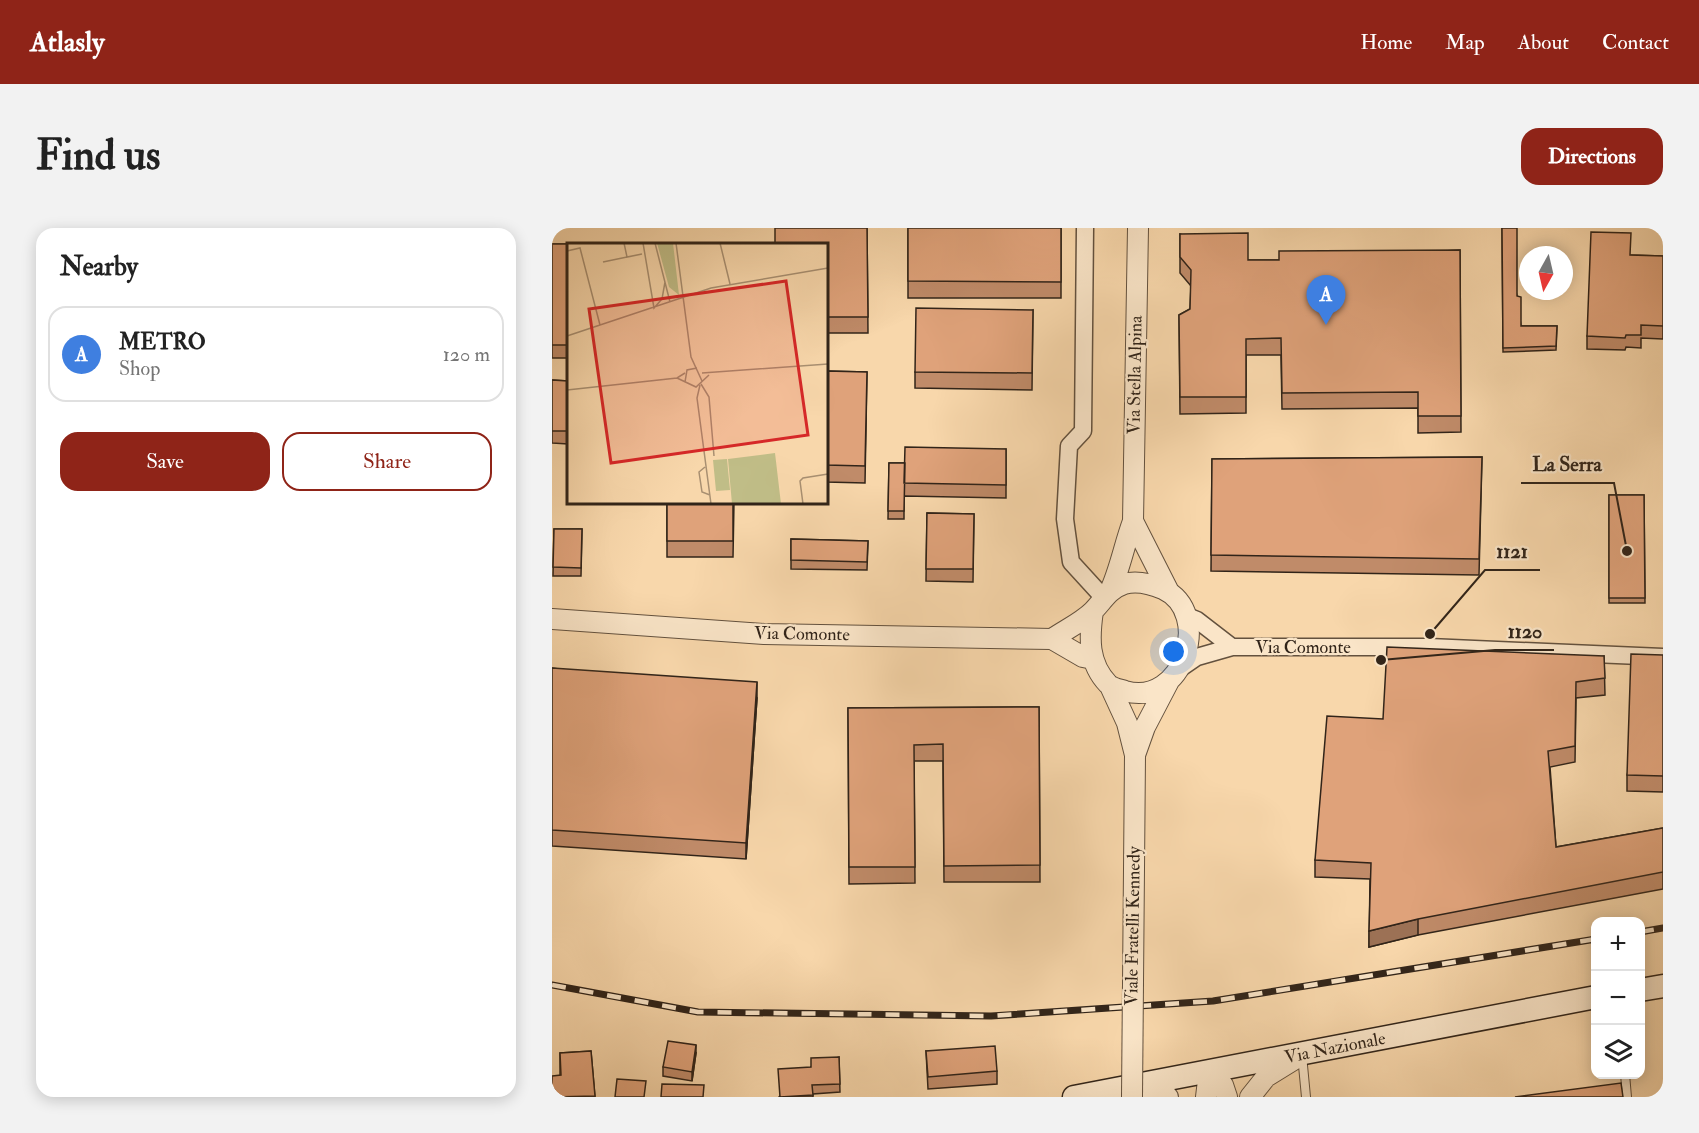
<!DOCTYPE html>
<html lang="en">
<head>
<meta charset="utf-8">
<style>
  :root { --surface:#fff; --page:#f2f2f2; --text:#222; --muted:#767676; --line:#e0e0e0; --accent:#8f2418 }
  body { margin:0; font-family:"IM FELL Double Pica",serif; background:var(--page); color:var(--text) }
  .controls { position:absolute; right:18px; bottom:18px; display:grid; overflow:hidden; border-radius:12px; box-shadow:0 3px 15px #0003 }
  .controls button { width:54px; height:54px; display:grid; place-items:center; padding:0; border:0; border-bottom:2px solid var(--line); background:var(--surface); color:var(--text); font:30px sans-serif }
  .compass { position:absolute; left:967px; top:18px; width:54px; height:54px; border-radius:50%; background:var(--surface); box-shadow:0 3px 15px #0003; rotate:188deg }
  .you { position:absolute; left:622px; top:424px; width:21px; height:21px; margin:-15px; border:4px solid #fff; border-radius:50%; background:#1a73e8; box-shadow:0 0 0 9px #1a73e833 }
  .badge { display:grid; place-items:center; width:39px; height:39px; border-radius:50%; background:var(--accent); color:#fff; font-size:20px; font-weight:700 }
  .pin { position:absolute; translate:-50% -50px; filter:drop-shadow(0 2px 3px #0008) }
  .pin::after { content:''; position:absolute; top:32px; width:21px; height:18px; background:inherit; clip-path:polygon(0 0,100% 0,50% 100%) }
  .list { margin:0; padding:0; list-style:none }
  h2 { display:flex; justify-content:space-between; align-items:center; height:78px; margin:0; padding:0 24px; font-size:26px }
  h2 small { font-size:20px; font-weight:400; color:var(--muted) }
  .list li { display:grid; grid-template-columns:39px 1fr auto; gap:18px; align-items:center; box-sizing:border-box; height:96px; margin:0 12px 12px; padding:0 12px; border:2px solid var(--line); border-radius:18px }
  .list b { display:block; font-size:22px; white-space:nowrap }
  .list p { margin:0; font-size:20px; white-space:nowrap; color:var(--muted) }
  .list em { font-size:20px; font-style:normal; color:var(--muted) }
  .actions { display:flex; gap:12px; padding:18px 24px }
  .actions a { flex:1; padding:14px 0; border:2px solid var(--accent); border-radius:18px; text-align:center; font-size:21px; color:var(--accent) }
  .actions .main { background:var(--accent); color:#fff }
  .icon { flex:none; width:33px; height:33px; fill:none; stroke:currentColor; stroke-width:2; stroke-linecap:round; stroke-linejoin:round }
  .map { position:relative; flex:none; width:1111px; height:869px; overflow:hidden; border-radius:18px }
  header { display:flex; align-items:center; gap:36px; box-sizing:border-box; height:84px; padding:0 30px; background:var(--accent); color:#fff }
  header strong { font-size:28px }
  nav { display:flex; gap:33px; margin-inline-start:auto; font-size:21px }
  .intro { display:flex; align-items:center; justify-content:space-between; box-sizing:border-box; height:144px; padding:0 36px }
  h1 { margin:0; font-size:42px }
  .button { padding:15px 27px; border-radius:18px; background:var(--accent); color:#fff; font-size:21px; font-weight:700 }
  main { display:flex; gap:36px; padding:0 36px }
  aside { flex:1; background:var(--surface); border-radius:18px; box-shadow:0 3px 15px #0003 }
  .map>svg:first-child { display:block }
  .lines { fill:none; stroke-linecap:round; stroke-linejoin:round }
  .service-casing { stroke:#63513e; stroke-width:10 }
  .minor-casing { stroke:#63513e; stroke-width:19 }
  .tertiary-casing { stroke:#63513e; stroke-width:22 }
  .secondary-casing { stroke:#312419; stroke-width:25 }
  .service { stroke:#fae5c8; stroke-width:8 }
  .minor { stroke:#fae5c8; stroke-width:16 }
  .tertiary { stroke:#fae5c8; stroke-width:20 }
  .secondary { stroke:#fae5c8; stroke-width:22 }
  .rail-casing { stroke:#312419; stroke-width:7 }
  .rail { stroke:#fae5c8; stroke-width:4.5; stroke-dasharray:14; stroke-linecap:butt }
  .tertiary-bridge-casing { stroke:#63513e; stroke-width:22; stroke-linecap:butt }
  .tertiary-bridge { stroke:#fae5c8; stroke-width:20 }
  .wall { fill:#c08b69; stroke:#312419; stroke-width:1.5 }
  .shaded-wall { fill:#9c7155; stroke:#312419; stroke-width:1.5 }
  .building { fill:#dfa27a; stroke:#312419; stroke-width:1.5 }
  .labels { text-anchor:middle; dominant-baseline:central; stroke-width:4.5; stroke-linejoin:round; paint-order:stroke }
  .street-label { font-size:18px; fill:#312419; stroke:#fae5c8 }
  .inset-road { fill:none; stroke:#a88f71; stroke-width:1.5 }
  .view { fill:#d62828; fill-opacity:0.15; stroke:#d62828; stroke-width:3 }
  .inset-edge { fill:none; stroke:#312419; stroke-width:3 }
  .leader { fill:none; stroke:#312419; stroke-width:2 }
  .callout-dot { fill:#312419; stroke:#fae5c8; stroke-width:2 }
  .callout-label { font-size:20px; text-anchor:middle; font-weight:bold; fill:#312419; stroke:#fae5c8; stroke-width:4.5; stroke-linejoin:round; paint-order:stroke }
</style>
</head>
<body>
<header>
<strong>Atlasly</strong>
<nav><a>Home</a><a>Map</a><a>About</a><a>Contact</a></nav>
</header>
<div class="intro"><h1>Find us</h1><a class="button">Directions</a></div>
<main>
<aside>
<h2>Nearby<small></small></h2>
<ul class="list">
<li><span class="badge" style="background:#3f7fe0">A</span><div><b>METRO</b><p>Shop</p></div><em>120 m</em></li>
</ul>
<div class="actions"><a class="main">Save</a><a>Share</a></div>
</aside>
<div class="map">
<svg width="1111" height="869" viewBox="0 0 1111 869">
  <rect width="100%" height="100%" fill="#f8d7ab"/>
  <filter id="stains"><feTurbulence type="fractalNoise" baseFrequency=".00333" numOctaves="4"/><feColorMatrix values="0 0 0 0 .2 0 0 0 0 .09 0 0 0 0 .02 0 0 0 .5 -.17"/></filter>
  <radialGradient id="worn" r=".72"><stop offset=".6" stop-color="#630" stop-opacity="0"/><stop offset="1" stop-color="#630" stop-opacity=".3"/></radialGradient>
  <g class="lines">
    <defs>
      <path id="service" d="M750 827 754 869
        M1073 846 1075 869"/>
      <path id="minor" d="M533 0 531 203 517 218 513 291 519 334 551 369
        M635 388 645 392 680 419
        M629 440 645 429 680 419H877L1111 429"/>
      <path id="tertiary" d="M581 293 617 364
        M557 365C568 342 572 317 581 293L586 0
        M0 391 212 406 500 411 531 429 541 431
        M500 411C513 402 530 394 541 383 551 373 557 361 572 356 585 352 599 356 611 361 662 385 631 480 573 463 567 461 560 460 556 456 536 435 537 410 541 383
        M558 458 575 495 583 527 581 755
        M583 527 593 499 617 453
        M657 844 671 857 675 869
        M591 869 612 865 616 869
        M654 869 657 844
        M698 869 714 849 748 828"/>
      <path id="secondary" d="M1088 762 1111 758
        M522 869 1044 769"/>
    </defs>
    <use href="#service" class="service-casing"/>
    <use href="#minor" class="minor-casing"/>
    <use href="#tertiary" class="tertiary-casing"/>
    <use href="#secondary" class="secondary-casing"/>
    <use href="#service" class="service"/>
    <use href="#minor" class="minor"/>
    <use href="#tertiary" class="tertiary"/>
    <use href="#secondary" class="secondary"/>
    <defs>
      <path id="rail" d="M1088 704 1111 700
        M0 757 146 784 439 788 661 773 1044 711"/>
    </defs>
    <use href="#rail" class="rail-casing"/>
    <use href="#rail" class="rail"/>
    <defs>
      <path id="tertiary-bridge" d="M580 869 581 755"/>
    </defs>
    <use href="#tertiary-bridge" class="tertiary-bridge-casing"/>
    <use href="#tertiary-bridge" class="tertiary-bridge"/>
  </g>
  <path class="wall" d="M315 0 316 105H274V16Z
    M356 0H509V70H356Z
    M950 0 965 68 969 98H1005L1004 122 951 124Z
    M628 6 696 32H727L908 22 909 204 866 205V180L730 181 729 127H694V185L628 186 627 87 638 81 639 58 628 45Z
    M0 16H16V130H0Z
    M1079 27 1111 28V111L1089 110V120L1074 119 1073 122 1035 121V108Z
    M481 82 480 162 363 160V144Z
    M274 143 315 144 313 255 274 254Z
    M0 152 16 153V216L0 215Z
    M454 221V270L352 268V291H336L337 235H353Z
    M930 229 927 347 659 343 660 231Z
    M1057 267H1092L1093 375H1057Z
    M115 274H182L181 329H115Z
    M375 285 422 286 421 354 374 353Z
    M2 301H30L29 348H1Z
    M239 311 316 313 315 342 239 341Z
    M1111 427V564L1075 563V547Z
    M1052 428 1053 467 1024 470 1023 534 998 539 1004 619 1111 600V661L866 707 817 719 818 651 763 649V632L831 491Z
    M0 440 205 470 194 631 0 618Z
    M487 479 488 654H392L391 533H362L363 655 297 656 296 480Z
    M39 823 43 869H0L8 847V825Z
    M374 823 445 843V856L376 861Z
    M144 825 140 853 111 848V839Z
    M287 829 288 864 261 866V869H227L259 839Z"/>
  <path class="shaded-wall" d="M205 454V470L194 631V615Z
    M866 691V707L817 719V703Z
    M144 817V825L140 853V844Z"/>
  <path class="building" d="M223 0H315L316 89H274V16H223Z
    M356 0H509V54L356 53Z
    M950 0H965V68L969 69V98H1005L1004 118 951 120Z
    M1039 4 1079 5 1078 27 1111 28V98L1089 97V107H1074L1073 110 1035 108Z
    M696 5V32H727V23L908 22 909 188H866V164L730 165 729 110 694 111V169H628L627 87 638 81 639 42 628 29V6Z
    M0 16H30H16V117H0Z
    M364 80 481 82 480 145 363 144Z
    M274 143 315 144 313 238 274 237Z
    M0 152 16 153V203H0Z
    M353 219 454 221V257L352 255Z
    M930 229 927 331 659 327 660 231Z
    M337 235H353L352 283H336Z
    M1057 267H1092L1093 370H1057Z
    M115 274H181V313H115Z
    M375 285 422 286 421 341H374Z
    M2 301H30L29 340 1 339Z
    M239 311 316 313 315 334 239 332Z
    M835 419 1052 428 1053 450 1024 454 1023 518 996 523 1004 619 1111 600V644L866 691 817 703 819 635 763 632 775 488 831 491Z
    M1079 426 1111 427V548L1075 547Z
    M0 440 205 454 194 615 0 602Z
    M487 479 488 637 392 638 391 516 362 517 363 639H297L296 480Z
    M116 813 144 817 140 844 111 839Z
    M443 818 445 843 376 849 374 823Z
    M39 823 43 868 0 869V848L9 847 8 825Z
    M287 829 288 856 260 857 261 867 228 869 226 841 259 839V830Z
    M65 851 94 853 92 869H63Z
    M1069 855 1071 869H963Z
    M110 856 152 857 151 869H109Z"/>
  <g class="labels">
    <g class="street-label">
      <text transform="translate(583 147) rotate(-89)">Via Stella Alpina</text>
      <text transform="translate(250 406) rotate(1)">Via Comonte</text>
      <text x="751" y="419">Via Comonte</text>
      <text transform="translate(581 698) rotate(-89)">Viale Fratelli Kennedy</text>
      <text transform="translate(783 820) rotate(-11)">Via Nazionale</text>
    </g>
  </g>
  <g transform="translate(15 15)">
    <rect width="261" height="261" fill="#f8d7ab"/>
    <path d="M90 0H106L112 52 102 44ZM208 210 214 261H165L161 216ZM160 216 163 247 149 248 146 217Z" fill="#c0bd87"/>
    <path class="inset-road" d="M57 0 60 14 75 11M76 0 87 65 95 56 98 39M88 0 103 59M109 0 124 114 135 138M153 0 163 41M0 8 13 5 33 82M36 19 60 14M0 93 144 45 261 25M135 130 261 121M110 135 129 144 142 132M118 139 120 127 130 125M134 141 142 154 147 213M133 142 130 155 144 261M0 147 110 135 118 130M138 224 132 229 135 249 143 252M236 261 233 238 236 235 261 231"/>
    <path class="view" d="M219 38 241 192 44 220 22 66Z"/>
    <rect width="261" height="261" class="inset-edge"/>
  </g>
  <path class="leader" d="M1075 323L1062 255H969M878 406L933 342H988M829 432L943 422H1002"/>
  <g class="callout-dot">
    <circle cx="1075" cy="323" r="6"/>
    <circle cx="878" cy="406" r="6"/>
    <circle cx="829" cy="432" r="6"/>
  </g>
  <g class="callout-label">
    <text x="1015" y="243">La Serra</text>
    <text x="960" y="330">1121</text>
    <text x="973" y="410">1120</text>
  </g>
  <rect width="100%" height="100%" filter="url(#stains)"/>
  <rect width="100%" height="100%" fill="url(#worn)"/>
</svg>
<div class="controls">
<button>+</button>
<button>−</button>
<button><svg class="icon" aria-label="layers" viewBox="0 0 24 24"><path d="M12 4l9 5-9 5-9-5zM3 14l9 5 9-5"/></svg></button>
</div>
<svg class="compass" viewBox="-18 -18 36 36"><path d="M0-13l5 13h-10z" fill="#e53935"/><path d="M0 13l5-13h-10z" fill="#767676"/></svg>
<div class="you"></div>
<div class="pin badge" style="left:774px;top:97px;background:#3f7fe0">A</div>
</div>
</main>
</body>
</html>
